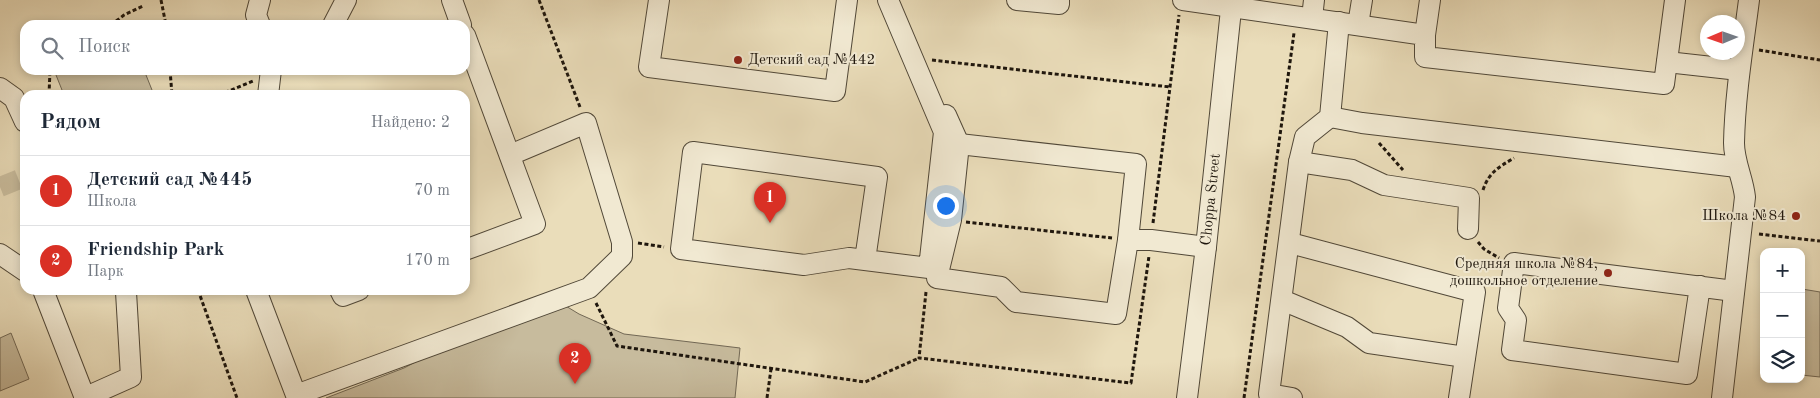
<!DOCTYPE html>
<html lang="ru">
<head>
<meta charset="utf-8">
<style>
  :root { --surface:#fff; --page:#f6f6f7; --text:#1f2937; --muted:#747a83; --line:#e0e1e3; --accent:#d93025 }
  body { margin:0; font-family:"Old Standard TT",serif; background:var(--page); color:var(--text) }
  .controls { position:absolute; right:15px; bottom:15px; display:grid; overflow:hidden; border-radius:10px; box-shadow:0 2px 8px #0003 }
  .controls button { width:45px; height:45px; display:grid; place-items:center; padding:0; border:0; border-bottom:1px solid var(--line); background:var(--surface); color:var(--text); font:25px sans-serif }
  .compass { position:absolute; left:1700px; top:15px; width:45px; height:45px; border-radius:50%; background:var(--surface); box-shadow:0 2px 8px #0003; rotate:268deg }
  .you { position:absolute; left:945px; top:205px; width:18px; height:18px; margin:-12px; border:4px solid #fff; border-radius:50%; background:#1a73e8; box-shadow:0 0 0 8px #1a73e833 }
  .badge { display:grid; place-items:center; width:32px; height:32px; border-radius:50%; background:var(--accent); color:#fff; font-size:16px; font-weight:700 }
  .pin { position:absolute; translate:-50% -41px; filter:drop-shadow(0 1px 2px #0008) }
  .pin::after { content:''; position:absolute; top:26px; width:18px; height:15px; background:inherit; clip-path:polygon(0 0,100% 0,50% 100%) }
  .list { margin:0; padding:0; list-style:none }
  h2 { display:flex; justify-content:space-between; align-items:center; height:65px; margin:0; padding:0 20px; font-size:21px }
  h2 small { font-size:16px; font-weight:400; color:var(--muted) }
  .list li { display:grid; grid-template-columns:32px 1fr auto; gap:15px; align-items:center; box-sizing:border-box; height:70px; padding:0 20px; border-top:1px solid var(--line) }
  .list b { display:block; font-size:19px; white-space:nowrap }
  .list p { margin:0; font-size:16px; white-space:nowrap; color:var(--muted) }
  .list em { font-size:16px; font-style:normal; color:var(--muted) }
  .icon { flex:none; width:28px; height:28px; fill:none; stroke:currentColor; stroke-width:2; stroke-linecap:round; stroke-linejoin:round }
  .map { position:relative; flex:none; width:1820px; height:398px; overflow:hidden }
  .search { position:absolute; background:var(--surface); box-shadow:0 2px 8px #0003; left:20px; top:20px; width:450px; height:55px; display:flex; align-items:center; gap:12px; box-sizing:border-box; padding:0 18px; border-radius:15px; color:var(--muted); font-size:19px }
  .panel { position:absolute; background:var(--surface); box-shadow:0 2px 8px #0003; left:20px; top:90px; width:450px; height:205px; border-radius:15px }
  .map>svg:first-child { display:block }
  .green { fill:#c7bb9d; stroke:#726855 }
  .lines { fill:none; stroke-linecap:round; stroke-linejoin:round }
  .minor-tunnel { stroke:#cbbfa0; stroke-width:20; stroke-dasharray:20 10; stroke-linecap:butt }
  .minor-casing { stroke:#514838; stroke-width:22 }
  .path { stroke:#1e160d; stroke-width:3; stroke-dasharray:4 2.5; stroke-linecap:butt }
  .minor { stroke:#f1e9d2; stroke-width:20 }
  .poi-dot { fill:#8f2418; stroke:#f1e9d2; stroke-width:2 }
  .labels { text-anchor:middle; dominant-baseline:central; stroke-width:4; stroke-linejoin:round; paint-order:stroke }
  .poi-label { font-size:15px; fill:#1e160d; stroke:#f1e9d2; text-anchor:end }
  .street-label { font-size:15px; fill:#1e160d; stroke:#f1e9d2 }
</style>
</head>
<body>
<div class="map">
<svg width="1820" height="398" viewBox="0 0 1820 398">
  <rect width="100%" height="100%" fill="#eaddba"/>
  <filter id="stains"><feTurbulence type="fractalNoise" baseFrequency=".004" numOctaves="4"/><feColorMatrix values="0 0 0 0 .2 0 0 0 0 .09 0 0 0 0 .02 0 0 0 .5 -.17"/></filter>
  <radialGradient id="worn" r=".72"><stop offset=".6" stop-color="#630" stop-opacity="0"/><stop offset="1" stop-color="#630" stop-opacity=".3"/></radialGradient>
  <path class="green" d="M54 70H144L154 95H64Z
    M1802 289 1820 292V377L1801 375Z
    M546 294 579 314 624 334 740 348 735 398H326L404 368Z
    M11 333 29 379 0 391V338Z"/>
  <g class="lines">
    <path class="minor-tunnel" d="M0 187 25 177"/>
    <defs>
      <g id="minor">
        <path d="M452 0 461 25"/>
        <path d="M659 0 649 67 835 91 847 0"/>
        <path d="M1017 0 1059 4V0"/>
        <path d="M1183 0 1425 35V57L1664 84 1675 0"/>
        <path d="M1312 18 1314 0"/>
        <path d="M260 25 256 15 260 0"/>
        <path d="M333 25 346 0"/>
        <path d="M1358 25 1362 0"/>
        <path d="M465 35 535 224 465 250"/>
        <path d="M1425 35 1430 0"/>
        <path d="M1667 62 1739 70"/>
        <path d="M0 88 14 98 25 122"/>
        <path d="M268 95 271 70"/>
        <path d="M946 115 959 144 951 220 937 278 1001 287 1016 302 1116 314 1128 240H1151L1206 247"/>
        <path d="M1330 117 1362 123 1737 167"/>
        <path d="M959 144 1136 164 1128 240"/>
        <path d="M1299 162 1352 170 1384 185 1469 198 1468 229"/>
        <path d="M1290 243 1475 292 1459 398"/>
        <path d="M0 254 25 271"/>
        <path d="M865 260 877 177 693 152 681 249 804 265 849 258 929 268 944 132 888 0"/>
        <path d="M1700 286 1687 374 1512 350 1516 320 1508 308 1514 263 1734 291"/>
        <path d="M43 290 85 398"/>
        <path d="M256 290 296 395 589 288 622 256V242L586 123 510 155"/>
        <path d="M340 290 343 296 359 290"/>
        <path d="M1282 300 1347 327 1369 343 1465 357"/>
        <path d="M84 398 131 377 126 292"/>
        <path id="s1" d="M1187 398 1206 247 1232 0"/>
        <path d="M1292 398 1269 394 1299 162 1305 137 1330 117 1339 22"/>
        <path d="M1722 398 1745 197C1743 178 1734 162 1734 143 1735 95 1743 47 1749 0"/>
      </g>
    </defs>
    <use href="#minor" class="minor-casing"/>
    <path class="path" d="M161 0 166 25
      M539 0 580 107
      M111 25 124 15 143 6
      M1759 50 1820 60
      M932 60 1170 87
      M170 70 172 95
      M49 95 50 70
      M219 95 253 81
      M1379 143 1403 170
      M1483 190C1489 172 1499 167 1514 158
      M966 222 1112 238
      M1153 223 1179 15
      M1759 234 1820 241
      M1478 242 1484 249 1499 258
      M638 243 664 247
      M198 290 237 398
      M926 292 919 358 1131 383 1149 256
      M596 303 617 346 865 382 919 358
      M767 398 771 369
      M1244 398 1294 33"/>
    <use href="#minor" class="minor"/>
  </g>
  <g class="poi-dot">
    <circle cx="738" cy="60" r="5"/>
    <circle cx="1796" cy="216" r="5"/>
    <circle cx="1608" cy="273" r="5"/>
  </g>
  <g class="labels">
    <g class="poi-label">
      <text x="748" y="60" text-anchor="start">Детский сад №442</text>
      <text x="1786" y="216">Школа №84</text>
      <text x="1598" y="264">Средняя школа №84,<tspan x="1598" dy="17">дошкольное отделение</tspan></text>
    </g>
    <g class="street-label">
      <text stroke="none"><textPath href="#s1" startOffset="200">Choppa Street</textPath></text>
    </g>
  </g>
  <rect width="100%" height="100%" filter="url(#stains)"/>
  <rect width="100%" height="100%" fill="url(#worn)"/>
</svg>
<div class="controls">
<button>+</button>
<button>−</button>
<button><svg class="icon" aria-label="layers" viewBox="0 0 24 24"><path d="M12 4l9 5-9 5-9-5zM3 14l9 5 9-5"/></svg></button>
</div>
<svg class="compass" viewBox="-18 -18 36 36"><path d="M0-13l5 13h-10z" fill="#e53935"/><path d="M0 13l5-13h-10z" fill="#747a83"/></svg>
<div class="you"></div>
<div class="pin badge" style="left:770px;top:223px">1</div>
<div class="pin badge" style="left:575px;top:384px">2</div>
<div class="search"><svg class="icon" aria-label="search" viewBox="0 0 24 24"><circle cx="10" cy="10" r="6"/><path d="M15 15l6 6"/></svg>Поиск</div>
<section class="panel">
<h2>Рядом<small>Найдено: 2</small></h2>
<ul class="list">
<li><span class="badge">1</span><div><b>Детский сад №445</b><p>Школа</p></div><em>70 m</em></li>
<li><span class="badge">2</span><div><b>Friendship Park</b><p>Парк</p></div><em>170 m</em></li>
</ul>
</section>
</div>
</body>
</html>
